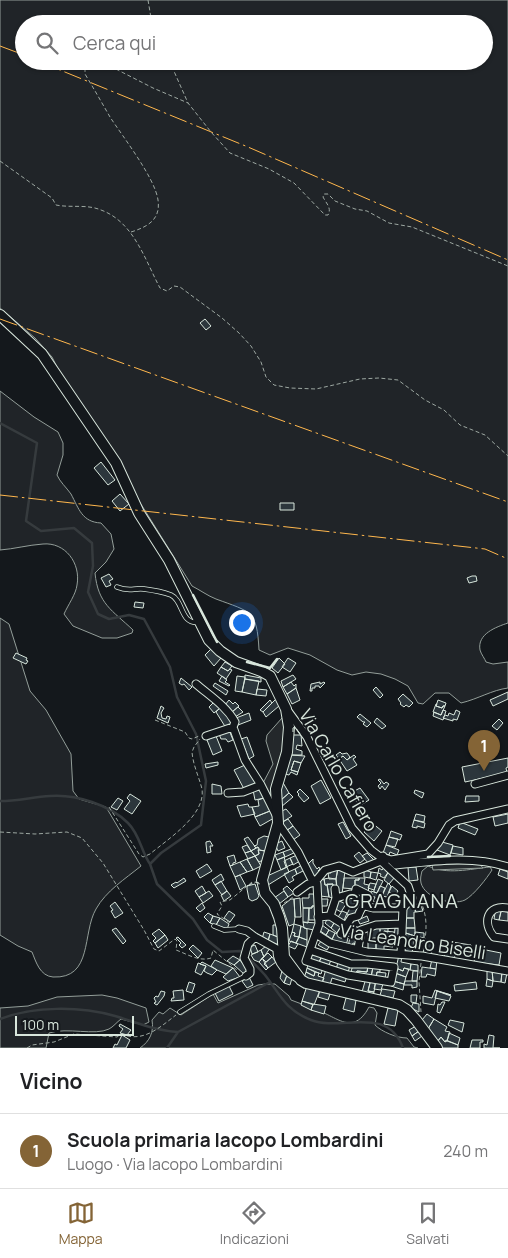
<!DOCTYPE html>
<html lang="it">
<head>
<meta charset="utf-8">
<style>
  :root { --surface:#fff; --page:#f2f2f2; --text:#202124; --muted:#757577; --line:#e0e0e0; --accent:#846436 }
  body { margin:0; font-family:Manrope,sans-serif; background:var(--page); color:var(--text) }
  .scale { position:absolute; left:15px; bottom:12px; width:119px; box-sizing:border-box; padding-left:5px; border:2px solid #d8e6dc; border-top:0; font-size:14px; line-height:18px; white-space:nowrap; color:#d8e6dc; -webkit-text-stroke:4px #14181c; paint-order:stroke }
  .you { position:absolute; left:241px; top:622px; width:18px; height:18px; margin:-12px; border:4px solid #fff; border-radius:50%; background:#1a73e8; box-shadow:0 0 0 8px #1a73e833 }
  .badge { display:grid; place-items:center; width:32px; height:32px; border-radius:50%; background:var(--accent); color:#fff; font-size:16px; font-weight:700 }
  .pin { position:absolute; translate:-50% -41px; filter:drop-shadow(0 1px 2px #0008) }
  .pin::after { content:''; position:absolute; top:26px; width:18px; height:15px; background:inherit; clip-path:polygon(0 0,100% 0,50% 100%) }
  .list { margin:0; padding:0; list-style:none }
  h2 { display:flex; justify-content:space-between; align-items:center; height:65px; margin:0; padding:0 20px; font-size:21px }
  h2 small { font-size:16px; font-weight:400; color:var(--muted) }
  .list li { display:grid; grid-template-columns:32px 1fr auto; gap:15px; align-items:center; box-sizing:border-box; height:75px; padding:0 20px; border-top:1px solid var(--line) }
  .list b { display:block; font-size:19px; white-space:nowrap }
  .list p { margin:0; font-size:16px; white-space:nowrap; color:var(--muted) }
  .list em { font-size:16px; font-style:normal; color:var(--muted) }
  .icon { flex:none; width:28px; height:28px; fill:none; stroke:currentColor; stroke-width:2; stroke-linecap:round; stroke-linejoin:round }
  .map { position:relative; flex:none; width:508px; height:1048px; overflow:hidden }
  .search { position:absolute; background:var(--surface); box-shadow:0 1px 4px #0004; left:15px; right:15px; top:15px; height:55px; display:flex; align-items:center; gap:12px; box-sizing:border-box; padding:0 18px; border-radius:28px; color:var(--muted); font-size:19px }
  .sheet { height:140px; background:var(--surface) }
  nav { display:flex; justify-content:space-around; align-items:center; box-sizing:border-box; height:70px; border-top:1px solid var(--line); background:var(--surface); font-size:14px; color:var(--muted) }
  nav a { display:grid; justify-items:center; gap:2px }
  nav .on { color:var(--accent) }
  .map>svg:first-child { display:block }
  .green { fill:#202428; stroke:#939e99; fill-rule:evenodd }
  .parking { fill:#24282b; stroke:#939e99 }
  .lines { fill:none; stroke-linecap:round; stroke-linejoin:round }
  .stream { stroke:#363b3e; stroke-width:2.5 }
  .building { fill:#2c363c; stroke:#d8e6dc }
  .service-casing { stroke:#d8e6dc; stroke-width:5.5 }
  .minor-casing { stroke:#d8e6dc; stroke-width:9 }
  .secondary-casing { stroke:#d8e6dc; stroke-width:12 }
  .path { stroke:#9da8a2; stroke-width:1; stroke-dasharray:4 2.5; stroke-linecap:butt }
  .service { stroke:#14181c; stroke-width:4 }
  .minor { stroke:#14181c; stroke-width:7 }
  .secondary { stroke:#14181c; stroke-width:10 }
  .fence { stroke:#d8e6dc; stroke-width:1; stroke-dasharray:6 2.5; stroke-linecap:butt }
  .wall { stroke:#d8e6dc; stroke-width:2.5 }
  .power { stroke:#ffb74d; stroke-width:1; stroke-dasharray:18 4 2.5 4; stroke-linecap:butt }
  .labels { text-anchor:middle; dominant-baseline:central; stroke-width:4; stroke-linejoin:round; paint-order:stroke }
  .street-label { font-size:18px; fill:#d8e6dc; stroke:#14181c }
  .quarter-label { font-size:20px; letter-spacing:1px; fill:#d8e6dc; stroke:#14181c }
</style>
</head>
<body>
<div class="map">
<svg width="508" height="1048" viewBox="0 0 508 1048">
  <rect width="100%" height="100%" fill="#14181c"/>
  <path class="green" d="M0 0H508V623C496 627 477 634 480 650 481 654 485 659 486 662L493 664 508 662V688C492 690 478 699 461 703L449 693H435L423 704 418 703 408 686 395 679 381 674 366 672 352 675 337 670 310 655 288 648 270 655 259 650C257 610 251 612 216 599 208 596 200 590 192 586L63 379 52 357 35 338 0 308ZM24 24H484V61H24Z
    M0 391 34 417 58 432 63 443V455L57 475C60 482 66 487 71 494 79 509 82 522 101 523L111 534 114 549 106 562 95 573C98 604 112 610 133 630L132 633 117 638H102L73 626 64 614C68 605 76 594 77 585 81 563 65 542 43 544 28 545 14 549 0 550Z
    M0 618 9 624 30 691 46 710 71 754 73 791 79 799 106 807 141 866C125 879 106 891 96 909 82 933 93 979 53 977 40 976 36 962 32 952L18 946 0 935Z
    M428 866C447 875 470 869 490 867L492 870C487 878 474 895 465 900 452 906 425 898 421 883 420 879 421 875 422 871Z
    M265 984H275L289 996 291 1000 307 1006 311 1010C331 1009 351 1041 369 1007L374 1008 377 1013 375 1025C382 1032 397 1038 407 1038L414 1047 418 1048H140C150 1041 154 1032 152 1020L159 1012 163 1014 170 1008 181 1015 213 994 218 1003 258 985Z
    M102 995 117 998 146 1008 149 1022 143 1025 121 1019C117 1022 113 1027 109 1029 95 1036 67 1027 49 1033L46 1048H0V1008L28 1006 57 997Z"/>
  <path class="parking" d="M282 718 284 721V740L274 804 263 783 273 764 266 741 267 735Z
    M479 863 483 868 433 870 432 865Z"/>
  <g class="lines">
    <path class="stream" d="M0 423 37 443 26 521 41 531 74 528 92 543 93 566 88 592 98 614 109 619 129 615 144 619 170 667 177 697 196 734 206 781 201 825 161 853 150 864 157 884 193 919 207 940 222 952 240 951C249 958 257 966 265 975 280 994 285 1010 311 1020 341 1032 387 1004 403 1048
      M0 801C17 801 33 797 50 796 76 794 110 805 128 823 140 835 141 851 150 864
      M0 1019C34 1006 79 1006 115 1016 136 1022 156 1031 178 1032
      M167 1048 178 1032 270 982"/>
  </g>
  <path class="building" d="M205 319 211 326 206 330 200 323Z
    M101 462 115 480 108 485 94 468Z
    M120 494 129 504 120 511 112 501Z
    M280 503H294V510H280Z
    M109 574 113 579 109 581 111 585 106 587 101 578Z
    M472 576H476L477 581 469 583 467 578Z
    M135 602 144 603 143 608 134 607Z
    M211 649 221 658 214 666 205 655Z
    M16 653 27 658 26 660 28 661 26 664 13 658Z
    M279 658 285 664 278 673 272 668Z
    M288 658 296 663 290 672 282 667Z
    M225 662 232 666 228 671 221 667Z
    M221 667 228 671 230 669 232 670 226 679 217 673Z
    M245 675 261 678V682L245 679Z
    M293 675 296 679 283 687 281 681Z
    M222 676 227 680 225 682 230 685 229 686 219 681Z
    M237 676 245 677 242 692 235 691Z
    M181 678 192 687 189 690 184 684 182 685 179 683Z
    M245 679 259 681 256 695 242 692Z
    M291 682 294 686 296 684V688L287 694 283 687Z
    M320 682V684L324 682 325 683 320 688 319 686H315V688H312V691H310L311 684Z
    M215 683 228 691 226 695 213 686Z
    M376 687 383 695 380 698 373 690Z
    M296 688 300 700 292 704 287 694Z
    M257 689 267 690 266 696 256 695Z
    M508 692V699L493 706 490 700Z
    M403 694 413 703 409 707 406 705 404 707 400 704 401 703 398 699Z
    M276 699 279 706 266 717 263 712Z
    M229 700 233 704 235 702 239 706 232 712 225 705Z
    M270 700 272 703 263 712 260 710Z
    M438 700 446 703 445 706H443L442 708 436 706Z
    M214 702 221 707 214 713 209 707Z
    M436 704H437L436 706 442 708 443 706H445L441 715 433 712Z
    M161 706 164 708 161 713 162 718 166 719 167 716 170 717 168 723 157 718Z
    M221 707 233 723 226 728 216 712Z
    M238 707 243 712 235 717 232 712Z
    M443 710 446 711 443 720 433 716 434 712 441 715Z
    M456 710 460 712 457 720 453 719V721L443 718 445 715 448 716 449 713 454 715Z
    M249 713 251 720 238 725 236 718Z
    M360 714 371 723 367 727 363 724 365 722H363L357 717Z
    M377 718 386 726 382 729 374 722Z
    M499 719 503 723 497 730 492 726Z
    M229 730 233 740 228 742 226 739H221L219 734Z
    M293 735H301L302 746 297 745 296 749 302 751V755H291Z
    M216 736 222 751 213 755 207 740Z
    M247 737 254 756 249 759 241 739Z
    M340 752 342 754 347 753 350 757 347 760 343 756 339 759 336 755Z
    M291 755 305 756 301 763 294 761 291 770 298 772 297 775 291 772 289 775 285 774Z
    M354 755 356 757 353 759 357 765 347 771 339 759 343 756 347 760Z
    M508 758V767L506 768 507 773 465 782 462 767Z
    M294 761 301 763 298 772 291 770Z
    M218 762V765L206 768 205 764Z
    M245 765 257 783 244 789 234 770Z
    M380 779 384 784 386 782 389 784 385 790 382 786 380 789 378 786 381 783 378 780Z
    M321 780 331 798 320 804 311 786Z
    M282 781 289 793 281 800 280 788Z
    M212 784 221 786 222 794H212Z
    M360 788 369 800 359 806 351 793Z
    M260 789 264 798 255 800 253 790Z
    M300 789 309 798 304 802 298 795 299 794 297 792Z
    M415 790 424 793 422 798 414 793Z
    M289 793 293 797 281 807V800Z
    M130 794 141 801 132 814 124 809 130 801 127 798Z
    M466 796H479V801L465 802Z
    M118 798 123 801 117 810 111 807Z
    M264 798 270 811 255 817 252 807 259 806 258 800Z
    M248 804 249 807H252L255 814 241 817 237 806Z
    M286 809 292 816 281 823 280 812Z
    M270 811 274 818 260 826 255 817Z
    M416 814 425 816 424 822 414 820Z
    M508 814V823L495 826 493 817Z
    M288 819 293 826 286 831 281 823Z
    M414 820 425 823 424 828 417 826V828L412 827Z
    M343 822 351 836 346 839 338 824Z
    M460 822 478 829 475 835 458 828Z
    M372 823 382 831 374 841 364 832Z
    M293 826 300 835 293 840 286 831Z
    M391 831 402 835 400 840 389 837Z
    M264 836 269 837 265 851 260 850 258 847 256 848 254 846 257 845 258 839Z
    M248 837 256 848 251 851 244 839Z
    M389 837 398 839 395 847 386 845Z
    M210 841 213 846H210L211 852 207 853 206 844V842Z
    M282 841 285 848 278 851 275 844Z
    M442 842 453 845 450 855 437 850Z
    M247 845 251 851 245 853 242 847Z
    M386 845 399 850 397 855 390 852 389 855 383 853Z
    M453 846 463 848V855L451 853Z
    M258 847 259 854 255 856 251 851Z
    M294 848 296 852 285 857 283 852Z
    M258 850 265 851 263 860 259 862 255 856 259 854Z
    M251 851 255 856 248 859 245 853Z
    M283 852 285 857 277 860 275 855Z
    M359 852 365 859 360 863 354 856Z
    M367 853 375 861 369 864 362 856Z
    M234 855 236 862 233 863V865L230 866 227 857Z
    M297 855 300 861 293 865 290 858Z
    M255 856 261 866 253 870 247 859Z
    M284 857 287 867 281 870 277 860Z
    M290 858 293 864 286 867 284 861Z
    M247 859 253 870 247 872 240 862Z
    M313 859V863L317 869 319 867 320 869 318 871 321 874 316 879 311 875 306 866Z
    M240 862 247 872 235 877 230 866Z
    M207 864 212 871 200 878 196 871Z
    M302 865 305 870 297 874 295 869Z
    M385 866 389 871 384 878 380 876 381 874 378 873 379 868 382 870Z
    M287 867 289 872 268 885 265 877Z
    M408 867H416L418 880 409 881Z
    M338 868 336 879H329L328 873H331V869Z
    M338 868 345 871 342 894H337L336 879Z
    M295 869 297 874 292 877 294 880 289 883 284 874Z
    M500 869 508 872V879L498 875Z
    M364 870 371 872 370 878 364 877Z
    M389 871 395 877 389 884 384 880Z
    M371 872 378 873 376 880 370 878Z
    M221 874 224 880 215 885 212 880Z
    M240 875 246 886 240 890 235 877Z
    M184 878 186 881 174 888 171 885 176 882 177 883Z
    M329 878 336 879 337 887 333 888V884L325 885 324 879Z
    M344 878H359V880H355V889L343 888Z
    M359 878H365L364 884 369 885 368 894 362 892 363 888 355 887V880H359Z
    M324 879 325 885H327L329 897 320 896 318 881Z
    M378 879 383 881 377 893 374 892V890Z
    M221 881 227 891 222 895 215 885Z
    M370 883 376 884 374 890 368 888Z
    M388 883 391 886 387 897 382 896Z
    M255 884 259 896 257 899 252 901 249 899 247 889V886Z
    M327 884H333V898L329 897Z
    M202 886 206 893 199 897 195 891Z
    M287 886 294 893 288 897 283 889Z
    M380 886 385 888 379 903 373 901 375 897 369 896 371 891 377 893Z
    M392 886 398 891 395 896 389 892Z
    M209 891 213 896 203 903 199 897Z
    M227 891 231 896 224 901 221 895Z
    M284 891 288 897 279 904 274 898Z
    M356 892 368 896 362 907 354 903Z
    M309 894H315L317 906H312V908H303L302 898H309Z
    M351 895 355 896 354 908 347 904Z
    M300 898 301 917H295L294 899Z
    M291 899H294L295 917 294 924 289 926 282 906Z
    M320 899H328L327 906H319Z
    M337 900 346 904 341 912 334 908Z
    M115 902 123 913 115 918 111 911 113 910 110 906Z
    M410 902 416 912H414V918H403L404 911Z
    M420 902 423 911 416 912 414 906Z
    M202 903 205 908 200 912 196 908Z
    M312 906H316L315 914H317L318 920H309V908H312Z
    M351 906 357 909 353 917 347 914Z
    M303 908H309L308 923 303 922Z
    M229 911 235 915 230 922 224 918Z
    M342 911 347 913 343 923 337 919Z
    M497 911 501 912 499 920 494 919 495 913Z
    M501 911 508 912V921L499 920Z
    M208 913 213 916 210 923 204 917Z
    M213 916 220 918 216 925 210 923Z
    M367 916 369 921 360 924 358 920Z
    M220 918 229 924 227 929 216 925Z
    M328 918 336 920 331 928 325 923Z
    M403 918H414L415 928H403Z
    M336 920 342 925 337 933 331 928Z
    M303 922 317 923 314 930 304 928Z
    M294 924 301 926 299 937 294 936 295 933 292 932Z
    M273 925H278V937L273 935Z
    M322 925 329 930 326 935 319 930Z
    M349 925 361 928 359 935 347 933Z
    M301 926 307 929V940L299 937Z
    M388 926V932L384 931V937H380V927Z
    M380 927V937L368 939V929Z
    M116 928 126 941 123 944 112 930Z
    M395 928H400V938H394Z
    M403 928H415V936L403 932Z
    M159 929 165 935 155 943 153 941 156 938 152 934Z
    M329 930 335 933 332 939 326 935Z
    M384 931 394 932V938L384 937Z
    M264 932 270 934 268 941 262 939Z
    M292 932 295 933 294 936 299 937 296 943 289 941Z
    M402 932 415 936 414 939 402 938Z
    M415 932 424 933V938L415 936Z
    M335 933 348 938 346 946 331 942Z
    M347 933 359 935 356 944 353 943 352 945 348 947 350 937 346 935Z
    M270 934 278 937 279 945 268 941Z
    M165 935 168 940 158 948 155 943Z
    M178 937 186 945 182 948 179 945 181 943 176 938Z
    M299 937 307 940V947L296 943Z
    M405 938 414 939V946L404 944Z
    M376 939V952L368 951V940Z
    M379 939 394 940 393 947 384 946V952H376V941Z
    M414 939 423 940 421 946H414Z
    M322 940 330 945 327 950 318 945Z
    M291 941 298 944 295 949 288 946Z
    M426 941 434 942 431 955 423 953Z
    M447 941 458 943 454 960 444 958Z
    M458 943 471 945 469 953 456 950Z
    M404 944 414 946 412 952 403 950Z
    M193 945 202 953 198 958 189 949Z
    M255 945 258 952 252 954 250 947Z
    M266 946 270 948 264 957 261 950Z
    M481 949 501 953 499 965 474 962 476 950 481 951Z
    M261 950 264 957 259 962 254 960 251 955Z
    M311 952 322 956 318 964 308 961Z
    M268 953 272 957 266 962 262 958Z
    M399 955 402 956 401 962 411 964 410 970 404 968 403 971 396 968Z
    M233 956 240 960 234 965 227 961Z
    M322 956 331 960 329 965 324 963 323 967 318 964Z
    M272 957 276 962 268 968 264 964Z
    M262 958 268 968 266 970 259 962Z
    M432 959 437 960 436 969 430 968Z
    M215 960 233 968 226 974 217 970 211 966Z
    M240 960 247 969 244 974 234 965Z
    M202 962 206 964 217 970 212 975 207 973 204 971 206 966 200 964Z
    M338 962 350 965 348 973 336 970Z
    M198 963 206 966 201 975 195 972Z
    M309 963 323 968 321 974 307 968Z
    M411 964 418 965V971L410 970Z
    M353 965 368 966 367 972 357 971 355 975H350Z
    M368 966 373 967 371 977 355 975 357 971 367 972Z
    M373 967 380 968V972H377L376 978 371 977Z
    M422 967 436 969 435 976 427 974 426 977H421Z
    M233 968 240 977 228 981 223 977Z
    M307 968 315 972 314 976 306 972Z
    M396 968 403 971 404 968 409 969 406 977 395 973Z
    M326 969 347 976 345 982 332 978 330 985 322 983Z
    M487 969 492 970 493 981 487 979Z
    M492 970 502 972 501 982 493 981Z
    M282 971 287 975 284 983 280 978Z
    M413 971H418L417 981H412Z
    M306 972 314 976 315 972 319 973 318 976 324 978 322 983 304 978Z
    M377 972 386 973 385 979 376 978Z
    M502 972 507 973 505 983 501 982Z
    M395 973 406 977 404 984 393 981Z
    M287 975 292 978 290 985 284 983Z
    M249 977 253 985 247 988 242 981Z
    M366 978 371 979 368 991 374 992 373 996 362 992Z
    M371 979 376 980 374 992 368 991Z
    M487 979 493 981 492 987 486 986Z
    M376 980 384 981 381 990 374 989Z
    M393 981 404 984 403 990 391 986Z
    M405 981H417V987L412 988V985H404Z
    M189 982 195 984 192 993 186 991Z
    M476 982 477 989 455 991 454 985Z
    M229 986 233 994 219 1001 215 993Z
    M307 986 320 990 314 1005 302 1001Z
    M382 989 395 991 393 998 380 995Z
    M183 990 184 1000 171 1001 172 998H174L173 991Z
    M320 990 330 994 328 1000 318 997Z
    M435 990 451 995 437 991 434 1005 423 1003V996L432 998Z
    M161 991 165 992 164 996 157 1005 155 1004 154 1003 156 1002 154 998 156 996 158 997Z
    M437 991 451 996 449 1001 435 998Z
    M411 995H417L416 1003 411 1002Z
    M346 998 356 1000 354 1012 343 1009Z
    M302 1001 313 1004 311 1010 301 1005Z
    M442 1002H445L440 1013 437 1012 438 1004 440 1005Z
    M413 1003 419 1004V1012L411 1008Z
    M313 1004 326 1006 324 1014 311 1010Z
    M388 1008 398 1010 395 1026 384 1024Z
    M427 1014 434 1019 428 1029 422 1020Z
    M434 1019 447 1027 445 1031 450 1032 447 1041 445 1042 441 1037 437 1042 428 1029Z
    M450 1020 464 1023 462 1032 448 1025Z
    M120 1024 131 1030 127 1035 120 1033 123 1029 119 1026Z
    M416 1026 419 1031 412 1036 409 1030Z
    M419 1031 422 1036 415 1041 412 1036Z
    M449 1033 460 1038 458 1045 447 1041Z
    M122 1035 130 1040 126 1048H113L115 1044 117 1045Z
    M489 1035 494 1036 493 1048H500H484V1044L487 1045Z
    M441 1037 445 1042 446 1040 458 1045V1048H442L437 1042Z
    M472 1040H483V1042H480V1048H470Z"/>
  <g class="lines">
    <defs>
      <path id="service" d="M117 587C129 592 133 588 144 589 152 590 163 592 171 595 184 601 180 625 199 622
        M214 926 224 930 239 929
        M180 1012 209 994 246 976"/>
      <path id="minor" d="M196 684C210 696 226 706 235 722L233 727 245 760 261 785 276 815
        M288 711 307 737 352 828 371 850 379 856 391 860 396 865C432 861 473 855 508 867
        M206 736 233 727
        M475 784 508 775
        M228 793 243 792 261 785
        M278 823 298 852 311 878 317 884 319 924 306 961 348 975 391 982 394 967 367 964H351L310 950
        M383 856 381 861 408 886 412 898 403 908 401 954
        M391 860 428 854 438 843 449 825 455 821 508 809
        M335 889 336 898
        M297 892 308 884 315 882 325 870 339 866 353 872 381 861
        M365 906 373 908H403
        M508 908C487 904 482 923 494 937L508 939
        M330 916 346 926
        M318 917 330 916 336 898 350 894 355 895 356 889 368 895C365 904 361 908 358 916L351 918 341 934
        M239 929 247 931 255 937 277 949C276 963 287 973 299 979
        M316 934 330 943 367 952 422 956 508 971
        M358 949 361 930 376 925 402 924
        M246 976 250 973V969L244 958 248 944 255 937"/>
      <path id="secondary" d="M0 315 42 354 116 463 139 513 169 560 209 640 220 651 236 662 261 671 270 676 286 709 289 727 287 752 276 789 278 823 262 880 265 893 274 904 279 917 282 928 284 957 301 980 306 983 399 1005 407 1010 416 1020 437 1048"/>
    </defs>
    <use href="#service" class="service-casing"/>
    <use href="#minor" class="minor-casing"/>
    <use href="#secondary" class="secondary-casing"/>
    <path class="path" d="M148 0 152 24
      M77 61 85 66
      M168 61 173 69 188 103 211 132 230 153 269 169 294 183 325 215H328C332 208 326 203 323 197L324 194H328L335 201 355 209 367 211 389 223 412 227 508 266
      M0 161 52 198 56 205C71 208 87 204 101 210 134 222 145 260 160 288L167 291 174 286 180 287 222 318 239 333 251 346 261 362 266 377 274 385 290 388 316 389 360 379 379 378 398 380 425 400 444 410 460 425 485 435 508 456
      M131 232C147 227 161 220 158 200 155 178 123 137 110 117 102 103 94 89 85 74V67L90 62 108 65 153 88 188 103
      M155 720 185 732 189 738 192 739 199 736
      M109 807 139 854 143 857 150 854C168 839 206 815 202 789 199 777 193 765 192 752L194 747 200 739
      M0 832 35 834 67 832 82 838 103 863 144 930 154 949 159 951 175 939 177 941 176 950C187 954 199 962 211 958L213 950 237 970
      M420 900C428 916 427 932 423 950
      M284 903 293 897
      M230 923 217 914 222 906 220 902 230 900 252 882
      M421 963 419 982 421 1012
      M27 1048 32 1045 54 1042 74 1034 117 1037 121 1034C143 1043 159 1028 176 1015"/>
    <use href="#service" class="service"/>
    <use href="#minor" class="minor"/>
    <use href="#secondary" class="secondary"/>
    <path class="fence" d="M293 732V728L295 727 301 735
      M247 886 255 882 259 883V885"/>
    <path class="wall" d="M193 595 217 642
      M247 662 270 668 277 659
      M428 857 450 856"/>
    <path class="power" d="M0 46 24 55
      M38 61 248 147 508 260
      M0 319 508 502
      M0 495 485 549 508 559"/>
  </g>
  <g class="labels">
    <g class="street-label">
      <text transform="translate(339 770) rotate(60)">Via Carlo Cafiero</text>
      <text transform="translate(413 941) rotate(9)">Via Leandro Biselli</text>
    </g>
    <g class="quarter-label">
      <text x="402" y="900">GRAGNANA</text>
    </g>
  </g>
</svg>
<div class="scale">100 m</div>
<div class="you"></div>
<div class="pin badge" style="left:484px;top:771px">1</div>
<div class="search"><svg class="icon" aria-label="search" viewBox="0 0 24 24"><circle cx="10" cy="10" r="6"/><path d="M15 15l6 6"/></svg>Cerca qui</div>
</div>
<section class="sheet">
<h2>Vicino<small></small></h2>
<ul class="list">
<li><span class="badge">1</span><div><b>Scuola primaria Iacopo Lombardini</b><p>Luogo · Via Iacopo Lombardini</p></div><em>240 m</em></li>
</ul>
</section>
<nav>
<a class="on"><svg class="icon" aria-label="map" viewBox="0 0 24 24"><path d="M3 6l6-2 6 2 6-2v14l-6 2-6-2-6 2zM9 4v14M15 6v14"/></svg>Mappa</a>
<a><svg class="icon" aria-label="directions" viewBox="0 0 24 24"><path d="M12 3l9 9-9 9-9-9zM9 14v-3h6M13 9l2 2-2 2"/></svg>Indicazioni</a>
<a><svg class="icon" aria-label="saved" viewBox="0 0 24 24"><path d="M7 4h10v16l-5-4-5 4z"/></svg>Salvati</a>
</nav>
</body>
</html>
